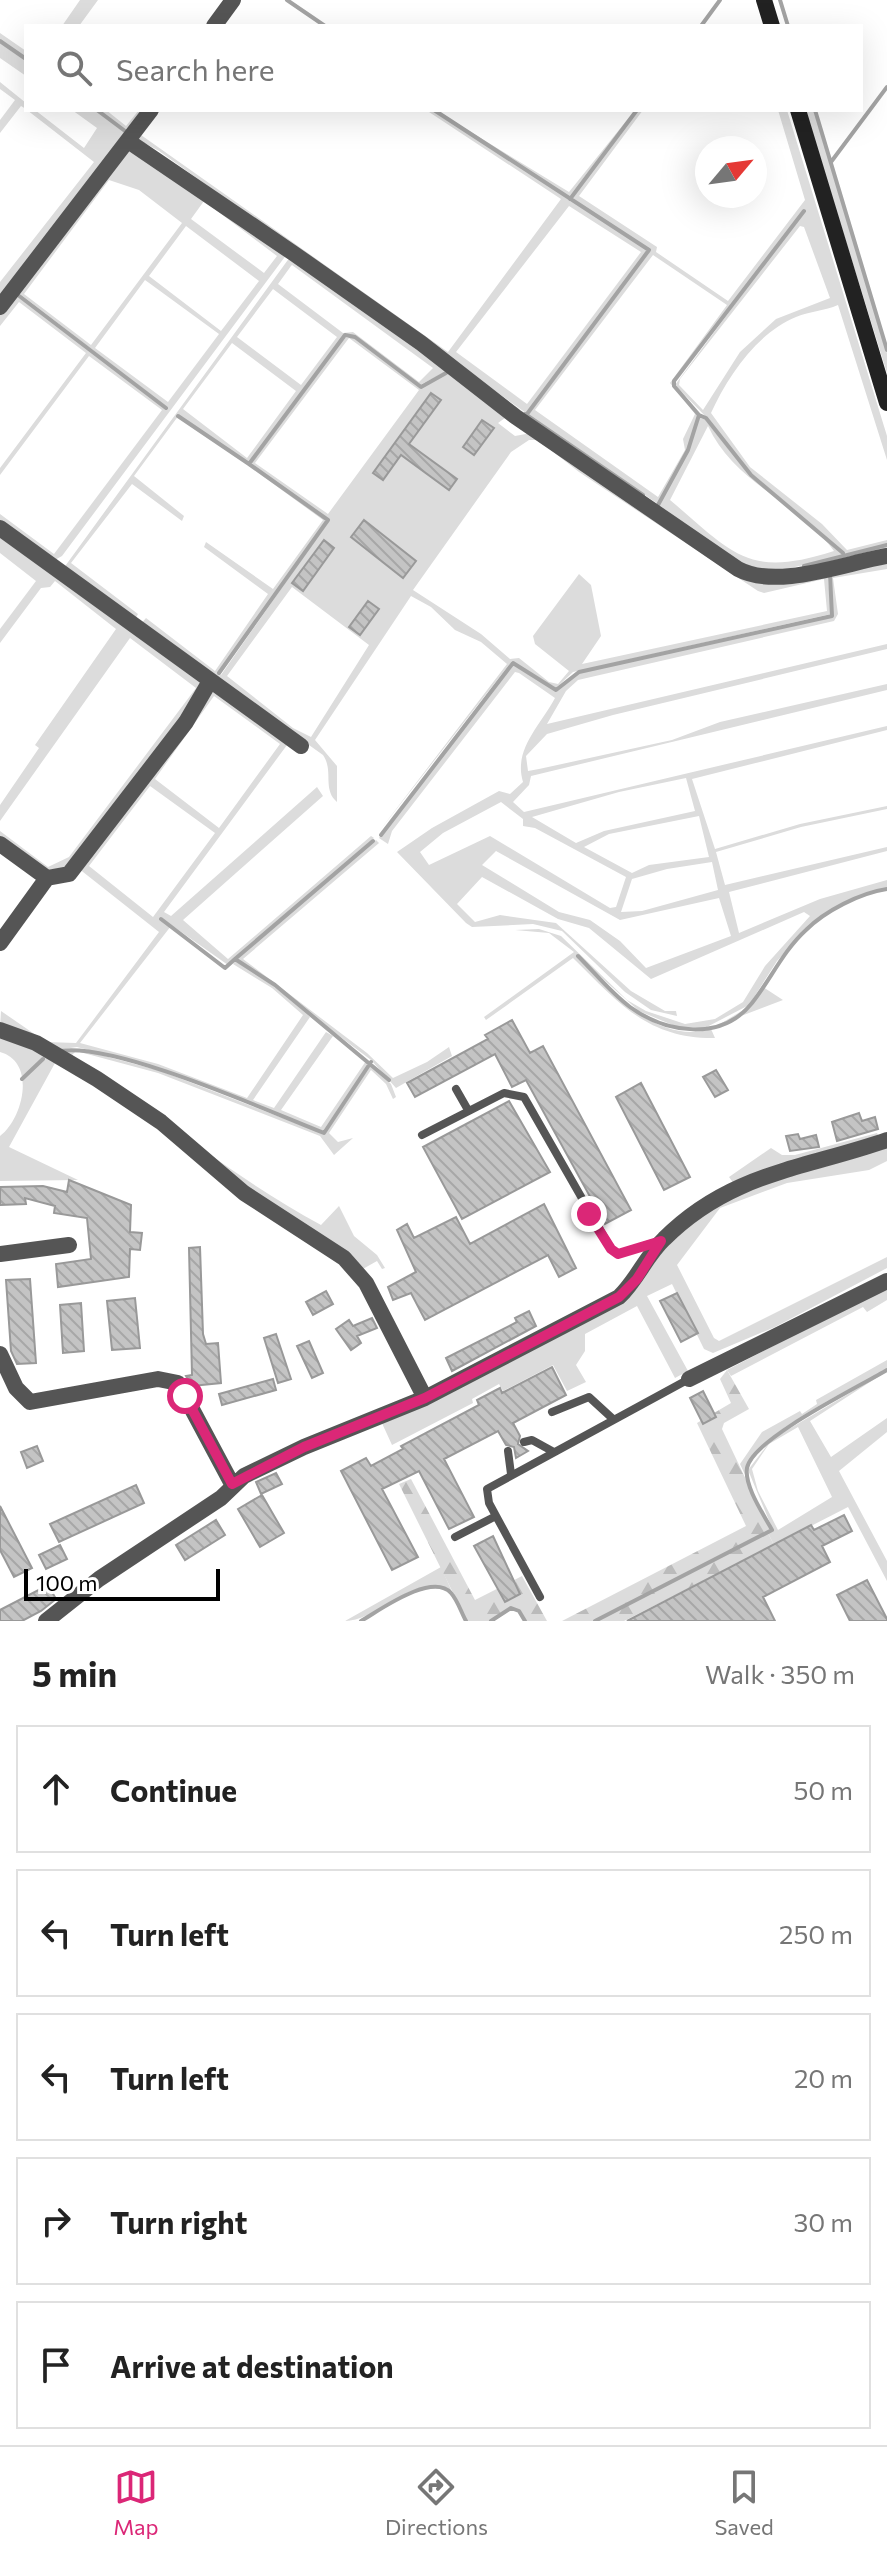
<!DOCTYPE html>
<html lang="en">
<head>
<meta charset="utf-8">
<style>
  :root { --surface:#fff; --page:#f2f2f2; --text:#222; --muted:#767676; --line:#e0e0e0; --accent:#db2777 }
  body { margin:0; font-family:Commissioner,sans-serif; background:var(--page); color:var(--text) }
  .compass { position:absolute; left:695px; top:136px; width:72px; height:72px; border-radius:50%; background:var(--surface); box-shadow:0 8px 32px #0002; rotate:61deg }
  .scale { position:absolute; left:24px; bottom:20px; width:196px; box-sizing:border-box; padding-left:8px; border:4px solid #000; border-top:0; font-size:22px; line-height:28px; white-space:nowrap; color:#000; -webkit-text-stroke:6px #fff; paint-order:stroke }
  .stop { position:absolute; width:24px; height:24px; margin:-18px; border:6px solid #db2777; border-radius:50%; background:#fff }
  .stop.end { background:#db2777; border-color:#fff; box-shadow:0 2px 8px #0008 }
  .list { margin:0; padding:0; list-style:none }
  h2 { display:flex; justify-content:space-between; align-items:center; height:104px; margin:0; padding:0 32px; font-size:34px }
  h2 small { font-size:26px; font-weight:400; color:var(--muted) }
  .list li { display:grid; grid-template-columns:52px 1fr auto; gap:24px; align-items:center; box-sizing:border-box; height:128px; margin:0 16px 16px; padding:0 16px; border:2px solid var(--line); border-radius:0px }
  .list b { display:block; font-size:30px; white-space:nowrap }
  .list em { font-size:26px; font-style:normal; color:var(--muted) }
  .icon { flex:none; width:44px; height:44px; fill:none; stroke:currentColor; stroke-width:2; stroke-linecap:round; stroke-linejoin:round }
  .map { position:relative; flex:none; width:887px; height:1621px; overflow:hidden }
  .search { position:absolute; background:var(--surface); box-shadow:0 8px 32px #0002; left:24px; right:24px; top:24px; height:88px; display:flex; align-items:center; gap:20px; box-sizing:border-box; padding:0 28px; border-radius:0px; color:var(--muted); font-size:30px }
  .sheet { height:824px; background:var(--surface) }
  nav { display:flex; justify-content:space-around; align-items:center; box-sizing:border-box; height:112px; border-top:2px solid var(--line); background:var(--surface); font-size:22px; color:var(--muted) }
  nav a { display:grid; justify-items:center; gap:4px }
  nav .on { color:var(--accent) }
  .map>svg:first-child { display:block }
  .grass { fill:#dcdcdc; fill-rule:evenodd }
  .forest { fill:url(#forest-firs) }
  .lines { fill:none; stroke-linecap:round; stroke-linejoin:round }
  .stream { stroke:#a3a3a3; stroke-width:4 }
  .building { fill:url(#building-back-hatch); stroke:#999; stroke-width:2 }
  .service { stroke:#555; stroke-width:8 }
  .minor { stroke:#555; stroke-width:16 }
  .secondary { stroke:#222; stroke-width:16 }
  .route { stroke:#db2777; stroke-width:10 }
</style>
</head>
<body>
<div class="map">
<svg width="887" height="1621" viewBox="0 0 887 1621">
  <defs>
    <pattern id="forest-firs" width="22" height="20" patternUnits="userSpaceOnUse" patternTransform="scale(2)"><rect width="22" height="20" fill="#dcdcdc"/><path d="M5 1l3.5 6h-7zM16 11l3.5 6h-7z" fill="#bbb"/></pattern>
    <pattern id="building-back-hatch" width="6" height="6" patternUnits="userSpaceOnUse" patternTransform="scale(2)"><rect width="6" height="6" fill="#c4c4c4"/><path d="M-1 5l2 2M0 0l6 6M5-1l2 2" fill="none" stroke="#a7a7a7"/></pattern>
  </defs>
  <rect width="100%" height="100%" fill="#fff"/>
  <path class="grass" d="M80 0H98L79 26H62Z
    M0 33 26 51V76L0 58Z
    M0 82 26 103V109L21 106 0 133V120L15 100 0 89Z
    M27 110H35L84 148 97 128 72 110H106L126 126 139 110H147L0 301V282L94 162Z
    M154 110H159L141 135 448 352 561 199 426 110H432L648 250 526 413 159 151 139 140 539 423 739 564 762 573 773 572 887 546V553L786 573 747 571 519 416 418 337 139 144 135 138ZM569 206 641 252 527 404 456 352Z
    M435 110 569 192 635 110 569 197Z
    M638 110H643L579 196 657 247 656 252 728 301 805 200 778 110H787L887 436V460L838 305C825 311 810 311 796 317 757 333 728 376 711 413L750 467 822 524 847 550 887 540V544C851 554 788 578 752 568 719 557 687 525 659 505L689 450 699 416 703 417 750 476 841 550 741 464 710 421 675 385 804 211 674 380 673 386 698 415 687 449 658 504 528 415 650 250 571 198ZM800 226 804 227 830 298 776 319 740 352 703 410 679 385 680 379ZM653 255 727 305 670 383 695 414 683 439 685 450 658 497 535 410ZM708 426C734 483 799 503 834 551 747 579 733 553 670 500Z
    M805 110H814L887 353V373Z
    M127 149 287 254 62 556 53 561 0 524V514L54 554 162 410 89 356 0 475V468L86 353 19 302 0 326V312ZM109 180 139 190 182 223 91 345 24 294ZM204 201 277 256 264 273 191 219ZM186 226 259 281 221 331 149 276ZM145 280 219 334 168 402 95 348ZM20 294 167 407V409L17 296Z
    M290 257 421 347 505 418 498 423 515 436 531 433 744 575 887 560V569L833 578 838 614 834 621 578 680 566 691 547 724 887 644V649L613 715 547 734 526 756 528 771 539 769 672 740 720 722 887 684V690L531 776 529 785 513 802 524 812 887 726V730L692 779 715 849 800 824 887 806V809L801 827 716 852 725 885 887 847V851L729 892 739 933 820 899 887 880V888L862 895 812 923 777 961 749 1005 703 1029H682L639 1011 578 957C608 992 659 1045 711 1029L715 1038C647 1039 618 1002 573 958L486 1020 484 1017 574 952 549 933 515 930 539 929 561 936 627 1000 646 1011 685 1024 715 1019 743 1002 765 966 810 916 804 912 651 979 589 928 558 919 482 877 457 904 475 922 500 915 556 923 631 991 665 1011H676L677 1016 651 1010 625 992 562 931 533 924 472 927 466 923 397 852 432 828 499 791 510 794 523 782C513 749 541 725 555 698L519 673 515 672 392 831 388 844 379 838 513 664 556 691 579 673 833 617 831 575 828 576 831 614 573 672 556 688 512 661 377 834 507 664 481 642 455 630 431 607 411 596 315 740 337 766V802C322 789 334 771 323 755L140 625 146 618 215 671 268 594 204 547 206 542 273 589 323 520 249 466 327 520 218 673 221 675 329 520 251 464 344 338H355L421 388 447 374 445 372 420 385 355 336 345 334 249 463 179 415 134 476 184 516 182 521 132 484 71 563 138 614 134 621 63 569ZM291 266 292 265 433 368 419 382 353 332 343 333 278 284ZM273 289 337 337 301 385 237 337ZM349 338 419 390 328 514 255 463ZM232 343 296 391 247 458 183 409ZM529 440H538L579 472 758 591 764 593 824 579 827 611 582 664 601 636 591 585 579 574 533 636 535 644 569 671 558 684 549 682 519 658 510 659 481 634 413 590 511 452ZM292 587 369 645 311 737 293 728 227 676ZM686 778 695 811 604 831 576 843 532 817 619 792ZM501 802 523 819V826L535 828 626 877 616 907 610 908 490 836 429 865 420 852 443 833ZM699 816 709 857 649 865 632 873 584 847 609 834ZM496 851 620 920 719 898 731 936 646 968 620 941 590 920 559 912 482 865ZM712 862 718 890 642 911 621 912 632 879 667 869Z
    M0 532 201 678 203 689 82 856 55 875 0 839V831L48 867 69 857 196 688 130 638 0 821V805L39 748 35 745 116 629 55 581 50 587 41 588 0 643V629L36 581 0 553Z
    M213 688 287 745 164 912 171 916 317 787 323 796 183 920 228 959 371 836 374 838 228 965 160 917 171 926 80 1043 158 1064 247 1098 303 1015 272 988 233 964 236 960 275 986 310 1017 253 1100 274 1108 326 1032 333 1036 281 1110 321 1127 366 1061 369 1063 323 1131 162 1069 77 1047 56 1050 0 1028 1 1011 46 1042 76 1043 159 932 78 868ZM214 696 280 744 219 828 155 779ZM150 786 215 833 153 917 89 866Z
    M376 840 379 843 243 959 367 1053 393 1078 427 1062 449 1047 452 1056 396 1088 371 1060 237 959Z
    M763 987 783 1000 720 1024 750 1006Z
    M0 1032 16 1037 147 1115 55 1063 9 1147 78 1180 0 1181V1136C23 1119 37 1062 0 1052Z
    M78 1049 161 1071 324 1134 371 1064 391 1084 396 1097 393 1099 386 1084 371 1070 329 1133 338 1142 353 1138 334 1155 320 1136 158 1073 76 1051 72 1055C155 1112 232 1177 321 1225L339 1206 354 1236 377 1255 385 1268 382 1269 377 1261 361 1270 260 1201 60 1052Z
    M877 1133 880 1138 734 1184 729 1177 771 1148 782 1155H795Z
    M887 1146V1161L869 1170 787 1183 720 1208 677 1265 714 1338 719 1341 887 1257V1268L775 1327 713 1353 704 1349 672 1284 647 1296 688 1371 675 1378 637 1306 585 1334V1351L576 1365 586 1382 567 1391 553 1365 503 1391 499 1384 472 1399 473 1403 392 1445 381 1421 621 1300 671 1238 724 1196Z
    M887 1287V1300L867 1312 863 1307 731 1376 727 1370Z
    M887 1360V1369C855 1388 743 1437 746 1477L740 1464 762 1432 800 1411 802 1414 817 1404 816 1400Z
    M887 1371 810 1421 831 1457 887 1418V1432L839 1471 887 1561V1581L848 1507 774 1545 768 1533 773 1530 748 1470 772 1439ZM798 1427 832 1497 778 1530 758 1491 752 1469 769 1444Z
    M441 1567 453 1594C420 1566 380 1621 345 1621Z"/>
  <path class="forest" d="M727 1370 749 1409 724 1423 722 1429 770 1530 593 1621H562L746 1526 697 1423 731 1403 720 1379Z
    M411 1479 475 1600 522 1576 547 1621H527L520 1610 511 1607 489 1621H467L399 1484Z
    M768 1533 774 1545 624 1621H597Z"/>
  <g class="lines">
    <path class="stream" d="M287 0 325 26
      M780 0 788 26
      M701 26 720 0
      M0 41 26 59
      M97 110 125 131
      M434 110 649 250 527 414
      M815 110 887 350
      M831 162 887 87
      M570 199 637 110
      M18 295 166 408
      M525 414 643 495
      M699 415 706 418 751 475 843 553
      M178 416 249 464 345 335 355 337 421 387 446 373
      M658 505 688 450 699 415 674 386V381L804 211
      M804 566 887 545
      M219 673 328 520 249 464
      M381 835 513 663 556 690 579 672 832 616 830 575
      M373 841 235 959 275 985 389 1080
      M161 919 225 968 235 959
      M578 956C595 973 611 993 630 1007 666 1033 721 1042 752 1003 771 979 783 951 806 930 825 911 860 893 887 889
      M61 1051C117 1043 265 1110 324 1133L371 1062
      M22 1079 43 1059
      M361 1621C380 1610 432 1572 451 1593 458 1601 461 1612 466 1621
      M491 1621 511 1608 519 1611 525 1621
      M595 1621 772 1530C764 1515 744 1486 747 1468 753 1438 859 1387 887 1370"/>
  </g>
  <path class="building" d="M431 393 441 400 409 444 457 479 449 490 401 455 383 480 373 473Z
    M482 420 494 428 474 455 463 447Z
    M364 520 416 561 403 578 351 537Z
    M324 540 334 548 303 591 292 583Z
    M368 601 379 609 360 635 349 627Z
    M512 1020 530 1053 543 1046 631 1210 605 1224 526 1080 512 1087 495 1054 415 1097 407 1083 488 1039 485 1035Z
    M716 1070 728 1090 715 1097 703 1077Z
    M641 1083 690 1177 664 1190 616 1097Z
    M509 1101 550 1172 462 1219 423 1147Z
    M859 1113 862 1121 875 1117 878 1129 837 1141 832 1122Z
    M798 1134 800 1139 816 1135 819 1147 790 1151 786 1136Z
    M69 1180 131 1205 130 1232 142 1233 140 1250 130 1249 129 1277 58 1287 56 1264 91 1259 87 1218 54 1213 55 1206 25 1198 26 1204 0 1205V1187L43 1186 67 1192Z
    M544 1204 576 1268 559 1277 548 1255 425 1320 411 1293 393 1300 388 1287 416 1272 397 1230 407 1224 414 1238 456 1217 470 1244Z
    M200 1247 203 1334 206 1344 218 1343 221 1383 192 1386 186 1376 192 1375 189 1248Z
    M30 1279 36 1363 17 1364 11 1351 6 1280Z
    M326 1291 333 1304 313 1315 306 1302Z
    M677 1293 698 1333 681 1342 660 1301Z
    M135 1298 140 1348 112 1350 107 1301Z
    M81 1303 84 1351 63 1353 60 1305Z
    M529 1311 536 1326 452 1371 446 1358 517 1322 515 1318Z
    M372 1318 377 1328 357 1336 361 1343 351 1350 336 1329 349 1320 353 1326Z
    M276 1334 291 1379 278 1383 264 1338Z
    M309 1341 323 1373 312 1378 297 1346Z
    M552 1367 566 1395 513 1423 520 1436 518 1444 528 1451 516 1458 514 1447 506 1445 498 1431 444 1459 474 1517 449 1529 419 1471 382 1489 418 1557 392 1570 341 1471 366 1458 371 1466 403 1449 401 1446 479 1405 477 1400 500 1388 502 1393Z
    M273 1379 276 1390 222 1405 219 1394Z
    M703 1391 716 1417 703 1424 690 1398Z
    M37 1446 43 1461 27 1468 21 1452Z
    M276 1473 282 1484 261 1494 256 1482Z
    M136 1485 144 1503 59 1542 50 1524Z
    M262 1495 284 1533 260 1547 238 1509Z
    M0 1506 32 1568 14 1577 0 1550Z
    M844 1515 852 1531 822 1546 830 1562 763 1597 775 1621H627L811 1525 814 1530Z
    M216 1520 225 1535 185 1560 176 1545Z
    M493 1536 520 1594 505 1602 474 1546Z
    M60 1545 67 1559 46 1569 39 1555Z
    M867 1580 887 1619V1621H850L837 1595Z
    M48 1585 56 1599 41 1611 22 1621H0V1610Z"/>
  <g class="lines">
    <path class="service" d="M456 1089 468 1110
      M422 1135 504 1093 524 1097 611 1249 618 1254 656 1242
      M552 1412 589 1397 613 1419
      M524 1442 532 1440 552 1451
      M508 1451 511 1474
      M455 1537 496 1516
      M540 1597 489 1503 487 1489 689 1379"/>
    <path class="minor" d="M214 26 233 0
      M128 141 293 253 421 343 516 417 738 569C777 590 845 563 887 556
      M0 307 151 110
      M0 528 301 746
      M0 844 47 878 69 874 186 722 210 681
      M0 943 47 878
      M0 1030 36 1043 97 1079 161 1122 244 1193 344 1258 366 1283 425 1398
      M0 1254 69 1245
      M0 1354 16 1388 30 1402 158 1379 178 1383 232 1484
      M689 1379 887 1281
      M46 1621 99 1579 221 1498 244 1476 304 1447 425 1398 619 1297C637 1280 646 1256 664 1239 730 1173 803 1169 887 1140"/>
    <path class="secondary" d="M764 0 772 26
      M798 110 887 403"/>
  </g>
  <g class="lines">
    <path class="route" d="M185 1396 232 1484 304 1447 425 1398 619 1297 637 1279 661 1241 618 1254 611 1249 589 1214"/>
  </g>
</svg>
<svg class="compass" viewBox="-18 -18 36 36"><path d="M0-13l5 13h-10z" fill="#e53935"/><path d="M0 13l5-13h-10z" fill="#767676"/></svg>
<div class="scale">100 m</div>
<div class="stop" style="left:185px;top:1396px"></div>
<div class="stop end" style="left:589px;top:1214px"></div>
<div class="search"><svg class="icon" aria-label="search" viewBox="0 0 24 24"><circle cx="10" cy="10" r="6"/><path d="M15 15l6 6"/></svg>Search here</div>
</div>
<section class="sheet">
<h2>5 min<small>Walk · 350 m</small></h2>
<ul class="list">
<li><svg class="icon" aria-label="ahead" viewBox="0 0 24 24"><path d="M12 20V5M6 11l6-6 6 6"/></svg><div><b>Continue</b></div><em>50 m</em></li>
<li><svg class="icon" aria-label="left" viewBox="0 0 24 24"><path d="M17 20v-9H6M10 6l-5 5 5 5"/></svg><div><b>Turn left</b></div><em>250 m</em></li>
<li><svg class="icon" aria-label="left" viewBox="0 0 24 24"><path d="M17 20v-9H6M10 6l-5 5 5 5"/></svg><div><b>Turn left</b></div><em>20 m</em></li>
<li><svg class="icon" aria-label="right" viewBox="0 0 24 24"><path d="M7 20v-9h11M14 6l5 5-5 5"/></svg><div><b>Turn right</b></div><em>30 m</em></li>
<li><svg class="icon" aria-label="arrive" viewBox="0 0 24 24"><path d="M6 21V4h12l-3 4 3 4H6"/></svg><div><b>Arrive at destination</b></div></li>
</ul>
</section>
<nav>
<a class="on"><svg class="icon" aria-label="map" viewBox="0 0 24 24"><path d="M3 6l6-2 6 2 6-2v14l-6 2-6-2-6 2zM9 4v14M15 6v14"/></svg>Map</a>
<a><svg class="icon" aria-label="directions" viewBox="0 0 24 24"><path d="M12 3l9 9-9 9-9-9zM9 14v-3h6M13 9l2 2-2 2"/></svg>Directions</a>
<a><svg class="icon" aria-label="saved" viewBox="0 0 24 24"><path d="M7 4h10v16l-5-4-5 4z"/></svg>Saved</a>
</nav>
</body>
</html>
